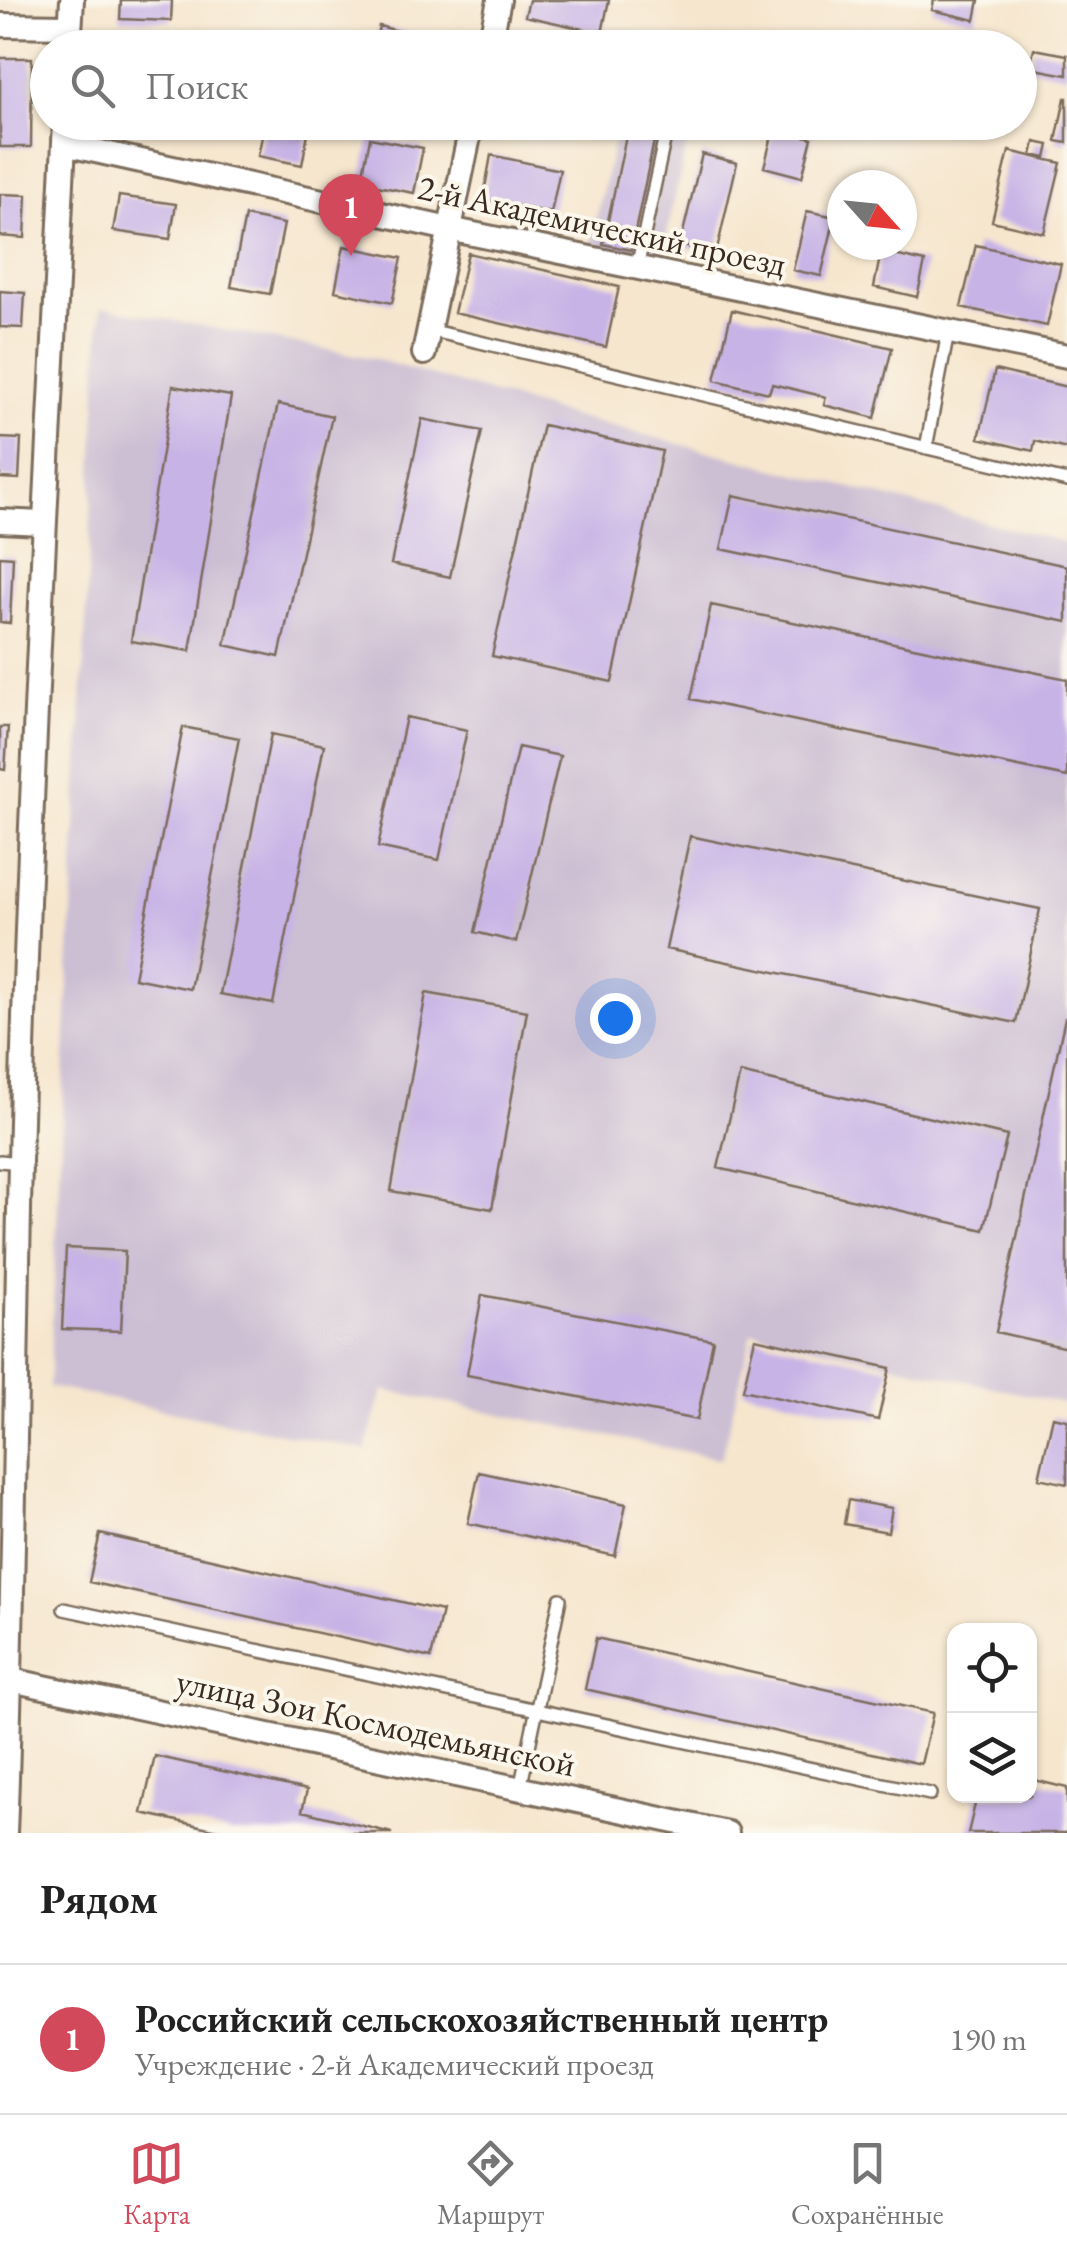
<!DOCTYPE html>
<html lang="ru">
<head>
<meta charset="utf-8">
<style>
  :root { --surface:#fff; --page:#f2f2f2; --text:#222; --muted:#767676; --line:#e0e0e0; --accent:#d1495b }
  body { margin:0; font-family:"EB Garamond",serif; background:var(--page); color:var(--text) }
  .controls { position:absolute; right:30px; bottom:30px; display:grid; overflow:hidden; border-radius:20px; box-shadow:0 2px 8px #0004 }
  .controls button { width:90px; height:90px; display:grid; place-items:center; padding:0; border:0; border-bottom:2px solid var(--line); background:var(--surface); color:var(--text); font:50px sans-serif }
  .compass { position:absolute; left:827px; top:170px; width:90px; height:90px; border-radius:50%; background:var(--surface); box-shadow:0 2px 8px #0004; rotate:117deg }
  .you { position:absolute; left:615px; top:1018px; width:35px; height:35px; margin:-25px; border:8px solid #fff; border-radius:50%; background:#1a73e8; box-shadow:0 0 0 15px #1a73e833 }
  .badge { display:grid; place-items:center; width:65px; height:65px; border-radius:50%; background:var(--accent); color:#fff; font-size:32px; font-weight:700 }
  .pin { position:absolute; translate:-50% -82px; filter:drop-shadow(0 2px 5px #0008) }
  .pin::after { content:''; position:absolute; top:52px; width:35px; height:30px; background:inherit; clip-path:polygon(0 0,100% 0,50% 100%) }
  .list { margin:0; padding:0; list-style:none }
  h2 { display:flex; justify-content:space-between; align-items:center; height:130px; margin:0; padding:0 40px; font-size:42px }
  h2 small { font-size:32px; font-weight:400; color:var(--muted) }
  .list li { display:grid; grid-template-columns:65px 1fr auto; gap:30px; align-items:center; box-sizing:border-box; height:150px; padding:0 40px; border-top:2px solid var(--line) }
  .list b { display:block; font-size:38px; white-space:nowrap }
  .list p { margin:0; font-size:32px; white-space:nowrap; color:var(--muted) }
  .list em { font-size:32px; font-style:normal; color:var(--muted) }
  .icon { flex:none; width:55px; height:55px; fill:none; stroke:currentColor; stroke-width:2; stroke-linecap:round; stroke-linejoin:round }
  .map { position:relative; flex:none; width:1067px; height:1833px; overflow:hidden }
  .search { position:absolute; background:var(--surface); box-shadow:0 2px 8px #0004; left:30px; right:30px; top:30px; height:110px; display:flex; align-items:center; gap:25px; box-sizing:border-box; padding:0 35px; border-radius:55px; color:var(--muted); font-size:38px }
  .sheet { height:280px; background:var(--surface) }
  nav { display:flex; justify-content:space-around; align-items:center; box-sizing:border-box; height:140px; border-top:2px solid var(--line); background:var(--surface); font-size:28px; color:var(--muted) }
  nav a { display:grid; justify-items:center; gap:5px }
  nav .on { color:var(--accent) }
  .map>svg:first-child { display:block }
  .industrial { fill:#ccbed3 }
  .building { fill:#c8b3e6 }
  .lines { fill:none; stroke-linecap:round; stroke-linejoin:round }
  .service-casing { stroke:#7c6c5c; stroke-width:16 }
  .minor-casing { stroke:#7c6c5c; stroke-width:28 }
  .service { stroke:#fff; stroke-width:11 }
  .minor { stroke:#fff; stroke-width:22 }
  .labels { text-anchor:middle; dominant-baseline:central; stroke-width:8; stroke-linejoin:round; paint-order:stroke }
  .street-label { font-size:35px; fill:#3b2a1e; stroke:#fbf7ec }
</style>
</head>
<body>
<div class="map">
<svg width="1067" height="1833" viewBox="0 0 1067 1833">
  <rect width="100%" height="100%" fill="#fbf7ec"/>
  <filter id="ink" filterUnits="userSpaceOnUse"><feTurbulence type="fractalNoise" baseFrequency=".01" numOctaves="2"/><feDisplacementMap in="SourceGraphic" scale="20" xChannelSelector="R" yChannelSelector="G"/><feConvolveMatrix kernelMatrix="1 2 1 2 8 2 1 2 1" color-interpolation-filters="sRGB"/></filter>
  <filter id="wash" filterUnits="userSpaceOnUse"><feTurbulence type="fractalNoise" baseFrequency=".0048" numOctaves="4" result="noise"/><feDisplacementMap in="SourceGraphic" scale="40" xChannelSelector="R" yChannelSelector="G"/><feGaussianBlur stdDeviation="2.25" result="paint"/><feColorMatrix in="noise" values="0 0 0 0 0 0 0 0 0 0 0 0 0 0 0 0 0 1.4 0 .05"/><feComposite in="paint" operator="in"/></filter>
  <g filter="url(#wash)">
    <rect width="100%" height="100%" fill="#f6e6ce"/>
    <path class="industrial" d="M618 123H692L660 263 590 248Z
      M101 307 372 358 574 417 1067 543V1404L752 1332 721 1459 383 1390 366 1450 49 1387Z"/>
    <g id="blocks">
      <path class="building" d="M121 0H172L171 21 120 19Z
        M529 0H609L602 33 525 16Z
        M934 0H979L975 20 932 10Z
        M379 26 456 46V48H374Z
        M520 39 547 43 546 48H519Z
        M1034 49 1067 55V75L1030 68Z
        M0 58H32L31 147H0Z
        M1065 98H1067V143L1056 141Z
        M124 122H162V130L124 128Z
        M265 122H310L302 165 258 156Z
        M629 122H658L631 250 603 244Z
        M774 128 812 138 802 177 764 167Z
        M370 138 423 148 414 193 361 183Z
        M1035 142 1049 145 1046 158 1032 155Z
        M1009 151 1061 163 1044 233 992 221Z
        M702 154 737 163 716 254 680 245Z
        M491 155 560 170 551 213 483 199Z
        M0 194 27 195 25 238 0 236Z
        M119 196 176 204 170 239 113 231Z
        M807 211 835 217 821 276 793 270Z
        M245 216 284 224 270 294 231 287Z
        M976 245 1061 264 1047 326 961 307Z
        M344 246 402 258 392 303 335 291Z
        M881 252 925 262 917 297 874 287Z
        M468 253 619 287 606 347 454 313Z
        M0 291 25 293 23 328 0 327Z
        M732 310 892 348 875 418 824 405 826 397 772 384 769 393 715 380Z
        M995 370 1067 387V449L1035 441 1033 451 979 438Z
        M173 386 231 396 190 651 131 641Z
        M278 404 332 416 279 657 225 645Z
        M422 419 482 431 450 577 391 564Z
        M543 425 662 451 612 682 492 656Z
        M0 438 21 439 19 479 0 478Z
        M733 495 1067 566V622L721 549Z
        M0 556 13 557 10 623 0 622Z
        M711 605 1067 679V777L691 699Z
        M406 717 467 730 439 860 378 847Z
        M0 727H8L5 770 0 769Z
        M183 727 239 738 190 989 134 978Z
        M271 734 324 745 273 1004 220 994Z
        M518 747 560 756 516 942 475 932Z
        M690 836 1040 909 1016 1023 666 949Z
        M426 993 527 1011 492 1209 391 1191Z
        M1065 1018H1067V1348L996 1332Z
        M740 1073 1007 1136 984 1230 718 1168Z
        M66 1248 125 1251 121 1331 62 1329Z
        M482 1295 713 1340 697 1420 467 1375Z
        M755 1338 890 1368 878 1420 743 1390Z
        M1053 1417 1067 1420V1484L1039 1478Z
        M479 1472 626 1504 615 1556 468 1523Z
        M848 1500 892 1508 888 1532 844 1524Z
        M100 1534 442 1611 431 1658 89 1582Z
        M596 1638 933 1713 921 1764 585 1689Z
        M155 1756 307 1790 302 1811 392 1833H231L142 1813Z
        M1030 1779 1067 1788V1833H968L977 1796H1030Z"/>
    </g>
  </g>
  <g filter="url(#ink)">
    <use href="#blocks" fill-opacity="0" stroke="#7c6c5c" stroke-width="2.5"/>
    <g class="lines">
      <defs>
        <path id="service" d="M637 268 668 122
          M429 330 1067 481
          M926 448 948 333
          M0 1161 20 1163
          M64 1609 930 1794
          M520 1789 560 1599"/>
        <path id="minor" d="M0 25 70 26
          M69 48 72 0
          M489 48 499 0
          M64 144 449 229 1067 356
          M424 353 472 122
          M0 521 42 523
          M11 1680 727 1833
          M5 1833C14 1609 15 1386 20 1162 28 815 48 469 65 122"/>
      </defs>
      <use href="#service" class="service-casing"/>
      <use href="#minor" class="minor-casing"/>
      <use href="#service" class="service"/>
      <use href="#minor" class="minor"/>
    </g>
  </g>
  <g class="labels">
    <g class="street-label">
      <text transform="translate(602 225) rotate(12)">2-й Академический проезд</text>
      <text transform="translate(376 1722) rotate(12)">улица Зои Космодемьянской</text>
    </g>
  </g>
</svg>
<div class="controls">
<button><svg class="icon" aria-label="locate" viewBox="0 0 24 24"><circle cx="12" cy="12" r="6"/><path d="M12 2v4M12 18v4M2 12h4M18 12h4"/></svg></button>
<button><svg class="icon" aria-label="layers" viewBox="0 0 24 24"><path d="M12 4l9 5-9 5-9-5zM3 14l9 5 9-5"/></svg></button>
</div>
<svg class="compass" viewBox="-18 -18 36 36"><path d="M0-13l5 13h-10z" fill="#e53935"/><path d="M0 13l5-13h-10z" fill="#767676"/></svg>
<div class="you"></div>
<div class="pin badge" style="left:351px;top:256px">1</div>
<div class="search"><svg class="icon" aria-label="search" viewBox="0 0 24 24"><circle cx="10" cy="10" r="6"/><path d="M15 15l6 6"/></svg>Поиск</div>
</div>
<section class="sheet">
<h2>Рядом<small></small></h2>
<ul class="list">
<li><span class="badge">1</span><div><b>Российский сельскохозяйственный центр</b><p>Учреждение · 2-й Академический проезд</p></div><em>190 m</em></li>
</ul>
</section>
<nav>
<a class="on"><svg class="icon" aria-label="map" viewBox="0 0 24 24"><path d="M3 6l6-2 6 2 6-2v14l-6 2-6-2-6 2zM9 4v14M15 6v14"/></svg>Карта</a>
<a><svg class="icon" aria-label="directions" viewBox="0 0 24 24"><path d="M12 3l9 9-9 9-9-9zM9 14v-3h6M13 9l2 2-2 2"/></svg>Маршрут</a>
<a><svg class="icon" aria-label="saved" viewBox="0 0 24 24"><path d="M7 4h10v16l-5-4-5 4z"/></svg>Сохранённые</a>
</nav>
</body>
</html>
